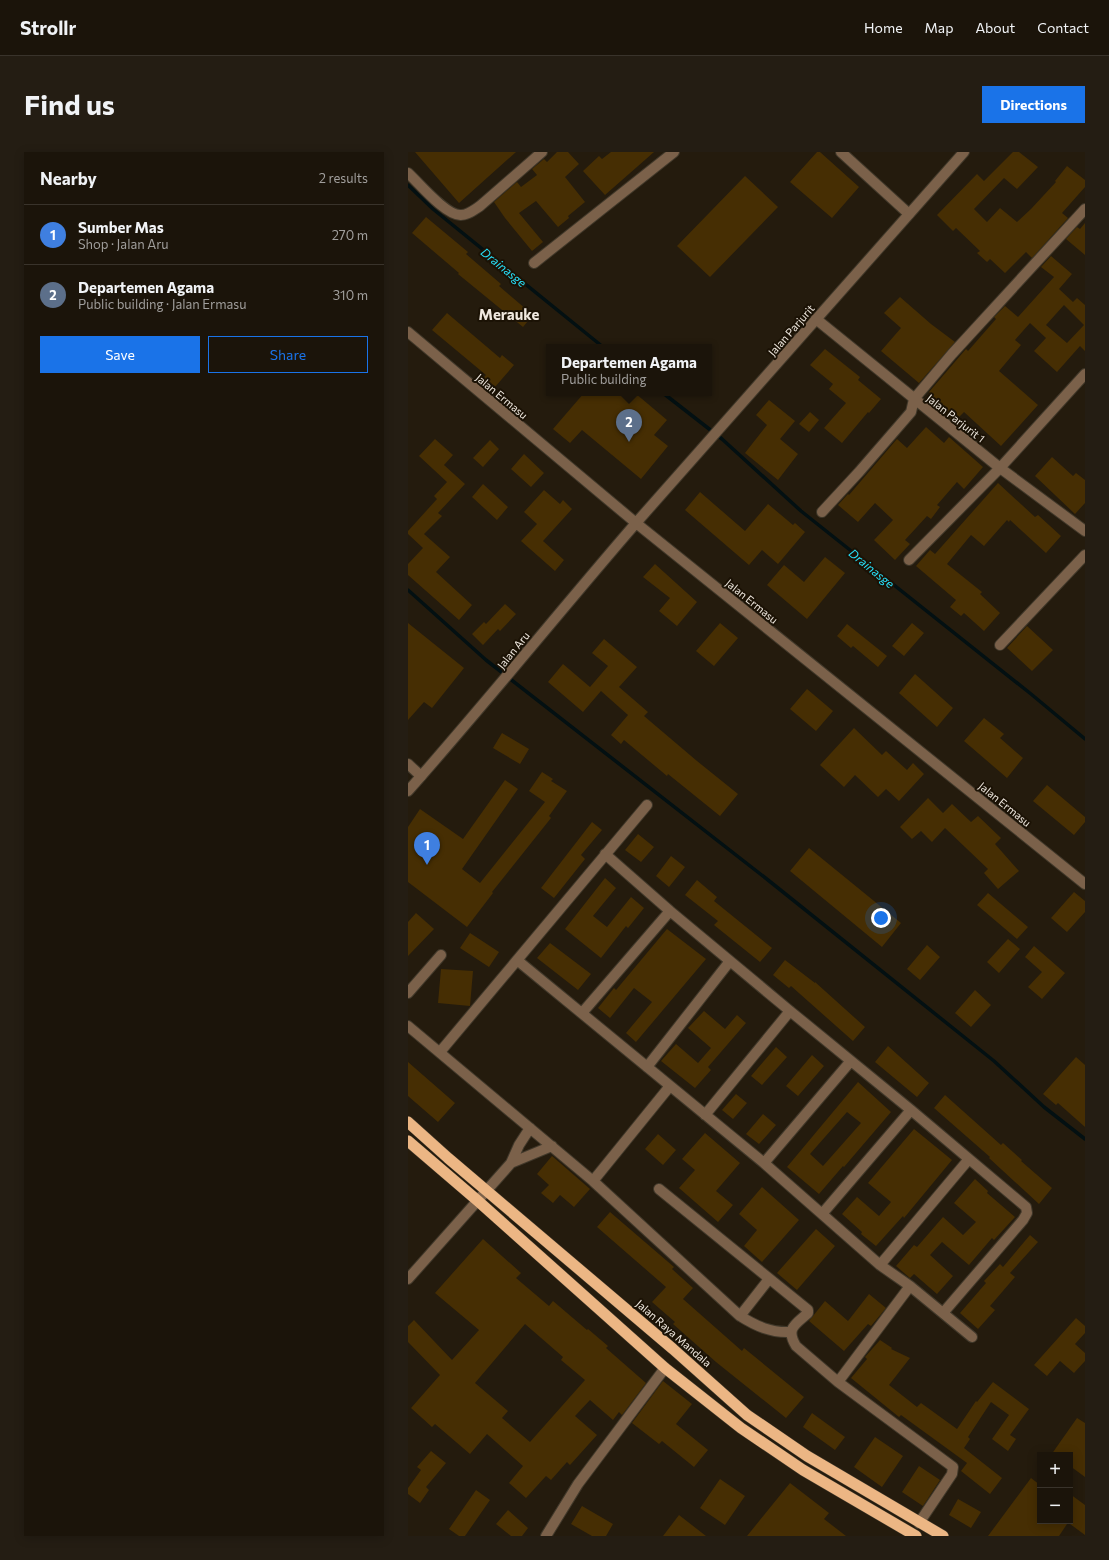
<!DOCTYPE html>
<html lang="en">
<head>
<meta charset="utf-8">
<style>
  :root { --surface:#1b140a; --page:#241d13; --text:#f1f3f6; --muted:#a09e9c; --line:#39332b; --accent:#1a73e8 }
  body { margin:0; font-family:Commissioner,sans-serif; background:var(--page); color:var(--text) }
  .controls { position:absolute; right:12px; bottom:12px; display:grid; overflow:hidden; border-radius:0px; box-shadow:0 2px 10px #0003 }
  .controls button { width:36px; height:36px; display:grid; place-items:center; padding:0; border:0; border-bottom:1px solid var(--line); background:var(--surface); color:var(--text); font:20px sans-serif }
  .you { position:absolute; left:473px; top:766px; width:14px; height:14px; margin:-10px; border:3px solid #fff; border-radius:50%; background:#1a73e8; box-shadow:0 0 0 6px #1a73e833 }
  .badge { display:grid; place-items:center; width:26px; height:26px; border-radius:50%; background:var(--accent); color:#fff; font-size:13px; font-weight:700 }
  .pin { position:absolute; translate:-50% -33px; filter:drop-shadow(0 1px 2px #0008) }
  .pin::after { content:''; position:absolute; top:21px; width:14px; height:12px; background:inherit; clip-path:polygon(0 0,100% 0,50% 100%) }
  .popup { position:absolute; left:138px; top:192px; width:166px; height:52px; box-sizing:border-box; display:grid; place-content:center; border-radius:0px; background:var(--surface); filter:drop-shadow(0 1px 3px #0005); font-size:13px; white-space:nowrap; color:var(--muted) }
  .popup b { font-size:15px; color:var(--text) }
  .popup::after { content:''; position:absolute; left:50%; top:100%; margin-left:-8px; border:8px solid transparent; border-top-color:var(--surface) }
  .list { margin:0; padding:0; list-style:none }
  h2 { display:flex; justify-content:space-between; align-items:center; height:52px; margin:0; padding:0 16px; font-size:17px }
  h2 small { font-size:13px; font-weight:400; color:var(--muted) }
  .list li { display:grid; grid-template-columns:26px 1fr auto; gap:12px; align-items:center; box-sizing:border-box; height:60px; padding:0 16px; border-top:1px solid var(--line) }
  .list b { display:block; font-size:15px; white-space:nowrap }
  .list p { margin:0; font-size:13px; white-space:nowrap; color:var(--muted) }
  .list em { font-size:13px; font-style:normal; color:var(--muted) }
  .actions { display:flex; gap:8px; padding:12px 16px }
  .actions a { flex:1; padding:9px 0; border:1px solid var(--accent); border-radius:0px; text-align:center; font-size:14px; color:var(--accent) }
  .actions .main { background:var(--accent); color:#fff }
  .map { position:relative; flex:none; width:677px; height:1384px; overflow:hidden; border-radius:0px }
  header { display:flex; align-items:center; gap:24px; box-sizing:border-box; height:56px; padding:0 20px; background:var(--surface); border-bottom:1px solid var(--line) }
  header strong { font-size:19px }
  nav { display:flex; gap:22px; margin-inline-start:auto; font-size:14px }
  .intro { display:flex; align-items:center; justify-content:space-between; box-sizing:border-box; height:96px; padding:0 24px }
  h1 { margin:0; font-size:28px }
  .button { padding:10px 18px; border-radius:0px; background:var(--accent); color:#fff; font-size:14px; font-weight:700 }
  main { display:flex; gap:24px; padding:0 24px }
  aside { flex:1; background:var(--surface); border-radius:0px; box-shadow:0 2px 10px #0003 }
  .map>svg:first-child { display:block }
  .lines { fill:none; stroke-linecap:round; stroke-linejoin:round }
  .stream { stroke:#031012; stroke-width:3.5 }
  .building { fill:#462e03; fill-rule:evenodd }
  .minor-casing { stroke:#40382a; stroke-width:12 }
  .tertiary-casing { stroke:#40382a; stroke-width:12 }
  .trunk-casing { stroke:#40382a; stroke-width:12 }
  .minor { stroke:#7b614a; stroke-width:10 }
  .tertiary { stroke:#7b614a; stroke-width:10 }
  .trunk { stroke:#ecb684; stroke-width:11 }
  .labels { text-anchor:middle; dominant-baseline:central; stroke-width:4; stroke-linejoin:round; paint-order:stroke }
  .street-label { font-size:11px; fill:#efe8df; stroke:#1b1205 }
  .water-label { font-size:12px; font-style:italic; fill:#27e0fa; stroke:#1b1205 }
  .district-label { font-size:15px; font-weight:bold; fill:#efe8df; stroke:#1b1205 }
</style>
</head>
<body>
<header>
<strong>Strollr</strong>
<nav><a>Home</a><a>Map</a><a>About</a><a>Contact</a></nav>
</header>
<div class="intro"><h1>Find us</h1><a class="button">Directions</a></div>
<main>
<aside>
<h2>Nearby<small>2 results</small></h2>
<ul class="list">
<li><span class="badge" style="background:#3f7fe0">1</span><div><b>Sumber Mas</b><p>Shop · Jalan Aru</p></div><em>270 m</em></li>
<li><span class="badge" style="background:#5c6f8a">2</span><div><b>Departemen Agama</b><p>Public building · Jalan Ermasu</p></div><em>310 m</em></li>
</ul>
<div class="actions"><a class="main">Save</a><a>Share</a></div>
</aside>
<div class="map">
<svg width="677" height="1384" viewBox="0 0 677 1384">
  <rect width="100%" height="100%" fill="#241b0d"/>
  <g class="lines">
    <path class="stream" d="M0 33 25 57 195 195
      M255 241 314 287 393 359 623 542 677 587
      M0 438 78 508 360 728 586 909 636 955 677 987"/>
  </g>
  <path class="building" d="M7 0H108L51 51Z
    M149 0H160L171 12 157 25 177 50 160 64 161 66 150 75 128 49 111 61 135 90 124 99 97 66 86 50 109 30 113 35 129 23 124 17 136 7 139 10Z
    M203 0H246L197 43 175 19 191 4 194 7Z
    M409 0H412L451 35 424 66 382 30Z
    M605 0H611L630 15 609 37 596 26 566 57 579 70 592 56 609 70 623 57 648 30 647 29 659 14 677 28V35L654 61 660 66 624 106 618 100 597 121 582 107 579 110 569 101 572 99 548 76 545 79 529 63 569 22 576 29Z
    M337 24 370 55 302 125 269 94Z
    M18 65 60 100 58 102 93 132 91 134 125 163 115 175 50 122 51 121 4 81Z
    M677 71V103L658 87 669 75 672 77Z
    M643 104 664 122 651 137 665 150 669 146 677 153V199L672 194 649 220 626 199 638 186 622 171 607 188 613 193 591 219 630 253 593 294 556 260 546 270 520 245 524 242 521 240 558 197 560 199 588 167 586 165 597 154 610 165 646 125 633 115ZM656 153 676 173 659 191 638 173Z
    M492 145 523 172 547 190 511 231 473 199 493 176 476 161Z
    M39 161 92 206 94 203 106 213 87 235 75 226 78 223 24 178Z
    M417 197 452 225 450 228 473 247 461 261 460 260 434 291 416 276 438 251 421 237 425 232 402 213Z
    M176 241H227L259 268 246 283 260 294 233 327 174 278 162 291 145 277Z
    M361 248 387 269 372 287 390 302 370 328 337 301 359 273 348 263Z
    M402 260 411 268 401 280 391 272Z
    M518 275 536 291 541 285 575 315 556 337 549 330 529 353 532 355 523 367 519 364 497 388 502 392 487 408 466 388 485 368 467 351 450 370 430 353 440 342 441 343 489 287 499 296Z
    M27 287 45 303 36 313 57 332 30 361 34 364 16 382 42 405 28 420 64 453 51 468 0 423V412L15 396 0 382V379L29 347 26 344 39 330 11 304Z
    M82 288 91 297 75 315 65 306Z
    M116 302 136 321 123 335 103 317Z
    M644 305 665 324 668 321 677 328V351L667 362 627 324Z
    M590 331 627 365 630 363 653 384 638 401 602 368 601 370 599 368 576 394 563 383 539 412 574 440 572 442 592 461 576 479 556 461 553 464 542 455 548 448 508 414 522 398 527 402Z
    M75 332 100 355 89 368 64 345Z
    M136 338 152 352 155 348 164 357 135 389 156 408 147 419 113 389 129 372 116 360Z
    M292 340 337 379 360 352 385 373 387 371 397 380 370 412 354 398 341 413 277 358Z
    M417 405 437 421 399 467 359 433 376 413 396 430Z
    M247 412 289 450 269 474 251 459 262 446 235 425Z
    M97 452 108 462 92 479 90 477 75 493 64 482 76 470 78 472Z
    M0 471 56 516 24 556 16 550 0 568Z
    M312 471 330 486 306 514 288 499Z
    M504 471 516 481 496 504 484 494Z
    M439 472 479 504 470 515 445 494 443 496 429 484Z
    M619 474 645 498 624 519 599 496Z
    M196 487 229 515 211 535 240 560 236 564 289 609 330 642 312 664 260 622 259 624 216 588 213 592 203 583 220 563 193 539 175 560 140 530 155 512 182 535 200 514 184 501Z
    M507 522 545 556 529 575 491 541Z
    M399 537 425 559 408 579 382 557Z
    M576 566 596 582 592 586 615 606 599 626 556 589Z
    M446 576 474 603 478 599 499 618 505 611 516 622 491 649 478 637 470 645 447 623 436 635 412 613Z
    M94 581 121 597 112 612 85 596Z
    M134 620 145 627 143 629 159 639 141 664 143 666 84 740 85 741 59 775 0 730V675L12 657 55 687 97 628 110 637 54 717 72 731 137 650 121 639Z
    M639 633 677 665V670L666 683 625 649Z
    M520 646 535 661 544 652 563 670 570 664 593 686 587 692 611 719 590 737 576 721 580 717 537 676 524 690 513 679 504 687 492 675Z
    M184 670 194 678 173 703 177 707 146 746 133 736Z
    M230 682 246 695 233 710 217 698Z
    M401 696 493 771 474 795 382 719Z
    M263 704 277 715 261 735 248 724Z
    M197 726 208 736 185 764 199 775 223 745 236 756 220 776 218 774 193 806 157 777Z
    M289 728 309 745 306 749 364 796 352 810 306 773 310 769 277 743Z
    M666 740 677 749V760L659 780 643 766Z
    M580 741 620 775 609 787 569 753Z
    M8 761 26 777 0 804V770Z
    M259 777 298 807 228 890 218 881 244 850 226 836 202 866 190 856 206 836 208 838Z
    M62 781 91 800 81 815 52 796Z
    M600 787 612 797 591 821 579 810Z
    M142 791 183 822 170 838 129 806Z
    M519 793 532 805 512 828 499 817Z
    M626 794 657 821 634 847 620 835 634 820 617 805Z
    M377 808 407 831V830L457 875 445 889 383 834 381 836 365 823Z
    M33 817 65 819 62 854 30 851Z
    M567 838 583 853 563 875 547 861Z
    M296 859 317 877 329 863 338 871 300 915 303 918 287 936 253 909 268 892 290 911 303 896 280 876Z
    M480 894 521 931 509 945 467 910Z
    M368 895 379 905 354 933 343 924Z
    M404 903 416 914 390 944 378 934Z
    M668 905 677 913V975L650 951 648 953 635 942Z
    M0 910 47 951 30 970 0 944Z
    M450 930 483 960 436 1015 435 1014 411 1042 379 1015ZM439 960 453 971 415 1014 402 1002Z
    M328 942 339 951 325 967 314 958Z
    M537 943 593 993 595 991 614 1008 613 1009 644 1036 631 1052 581 1006 582 1005 526 956Z
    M355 962 368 973 351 992 338 982Z
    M506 977 544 1008 496 1066 495 1064 468 1094 453 1082 454 1080 434 1062 449 1045 471 1064 483 1050 460 1031Z
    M297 981 332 1011 308 1039 325 1053 310 1070 271 1036 287 1018 274 1007Z
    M250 982 268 998 255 1013 237 997Z
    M144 1004 182 1037 166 1055 152 1043 145 1051 133 1041 141 1033 129 1022Z
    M567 1027 580 1039 579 1041 607 1065 586 1088 584 1086 561 1113 534 1090 522 1103 545 1124 529 1142 506 1122 502 1126 488 1114 506 1093 509 1095 535 1065 555 1083 568 1070 546 1051Z
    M354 1035 391 1068 354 1110 336 1094 349 1078 331 1062Z
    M202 1060 266 1115 264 1117 285 1136 275 1147 334 1199 336 1196 396 1245 378 1266 308 1210 265 1172 267 1170 244 1150 258 1135 189 1075Z
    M408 1077 427 1094 389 1138 369 1121Z
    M622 1083 630 1090 602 1121 607 1125 582 1154 587 1158 570 1177 552 1161 578 1131 576 1129 592 1112 595 1115Z
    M75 1087 113 1121 108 1126 141 1154 145 1149 179 1178 180 1177 200 1194 198 1196 238 1231 214 1263 211 1260 205 1268 182 1248 167 1264 189 1283 162 1313 159 1310 143 1328 138 1324 118 1346 101 1331 115 1314 79 1282 62 1302 27 1272 24 1275 3 1256 32 1223 0 1190V1174L6 1168 44 1208 71 1178 27 1141ZM117 1172 155 1205 153 1208 177 1228 122 1290 94 1266 100 1259 67 1231Z
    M461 1142 478 1156 463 1174 460 1172 436 1199 401 1169 417 1149 440 1169Z
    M668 1166 677 1174V1181L667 1192 677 1201V1209L666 1221 652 1209 639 1224 626 1213Z
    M472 1188 484 1196 483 1197 502 1206 481 1233 509 1255 513 1251 549 1277 568 1249 569 1250 585 1230 621 1257 602 1283 608 1287 600 1299 584 1287 601 1263 583 1250 560 1285 562 1287 556 1296 594 1326 582 1342 553 1319 559 1311 493 1263 491 1265 443 1226 459 1207 457 1205Z
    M255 1229 284 1252 268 1272 300 1298 286 1315 254 1289 251 1292 224 1271Z
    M404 1261 437 1285 427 1298 395 1275Z
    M669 1266 677 1271V1325L662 1314V1303H643Z
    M467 1285 495 1304 474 1335 446 1315Z
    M23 1299 38 1311 18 1335 21 1338 12 1351 0 1342V1336L13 1318 9 1315Z
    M511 1314 532 1328 515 1354 494 1340Z
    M623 1326 632 1333V1369H661L651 1384H580Z
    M312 1327 337 1344 317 1373 292 1356Z
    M382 1331 421 1361 416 1367 438 1384H339Z
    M68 1338 82 1348 57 1384H51L41 1377Z
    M662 1342 677 1353V1383L662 1372Z
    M550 1347 573 1360 563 1376 541 1363Z
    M174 1354 205 1372 198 1384H184L163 1372Z
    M100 1358 120 1376 114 1384H103L88 1372Z
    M271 1363 298 1384H255Z"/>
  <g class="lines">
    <defs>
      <path id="minor" d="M433 0 501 62
        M0 21C11 31 38 64 53 63 60 63 66 58 72 54L134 0
        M126 111 266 0
        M408 167 592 316 677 379
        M414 360 451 320 503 260 506 247 544 202 677 57
        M501 408 592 316 677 222
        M592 493 677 403
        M0 612 13 624
        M197 702 262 759 382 859 503 958 618 1055 619 1061 615 1068 535 1161
        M109 808 356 1011 472 1113 502 1134 564 1185
        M0 841 33 803
        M174 861 262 759
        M0 874 185 1029 332 1164 361 1127
        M32 900 239 653
        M239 915 322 809
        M297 963 382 859
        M103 1011 111 993 122 976
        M356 1011 442 910
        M185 1029 262 934
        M251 1037 400 1158V1161C388 1172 377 1176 388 1194L430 1230 545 1315 544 1322 511 1371
        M414 1062 503 958
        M472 1113 561 1007
        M0 1127 103 1011 144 994
        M332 1164C348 1174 363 1181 382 1180
        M430 1230 502 1134
        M138 1384 170 1332 257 1216"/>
      <path id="tertiary" d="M0 180 228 371 677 732
        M0 639C78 551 151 460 228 371L556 0"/>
      <path id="trunk" d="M0 970 40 1006 265 1197 339 1263 399 1304 535 1384
        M0 989 70 1049 257 1216 333 1276 395 1318 508 1384"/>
    </defs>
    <use href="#minor" class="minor-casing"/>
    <use href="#tertiary" class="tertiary-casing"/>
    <use href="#trunk" class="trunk-casing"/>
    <use href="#minor" class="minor"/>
    <use href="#tertiary" class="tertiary"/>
    <use href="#trunk" class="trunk"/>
  </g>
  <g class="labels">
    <g class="street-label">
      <text transform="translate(383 178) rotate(-49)">Jalan Parjurit</text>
      <text transform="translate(94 244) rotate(40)">Jalan Ermasu</text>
      <text transform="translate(548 266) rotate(38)">Jalan Parjurit 1</text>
      <text transform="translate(344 449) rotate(39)">Jalan Ermasu</text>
      <text transform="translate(105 498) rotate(-51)">Jalan Aru</text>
      <text transform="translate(597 652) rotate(39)">Jalan Ermasu</text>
      <text transform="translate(266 1181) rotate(41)">Jalan Raya Mandala</text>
    </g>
    <g class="water-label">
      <text transform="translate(96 115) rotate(39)">Drainasge</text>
      <text transform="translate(464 416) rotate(39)">Drainasge</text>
    </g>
    <g class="district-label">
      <text x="101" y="162">Merauke</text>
    </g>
  </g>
</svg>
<div class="controls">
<button>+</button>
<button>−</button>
</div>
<div class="you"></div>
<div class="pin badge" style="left:19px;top:713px;background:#3f7fe0">1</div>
<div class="pin badge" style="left:221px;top:290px;background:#5c6f8a">2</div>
<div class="popup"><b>Departemen Agama</b>Public building</div>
</div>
</main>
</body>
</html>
